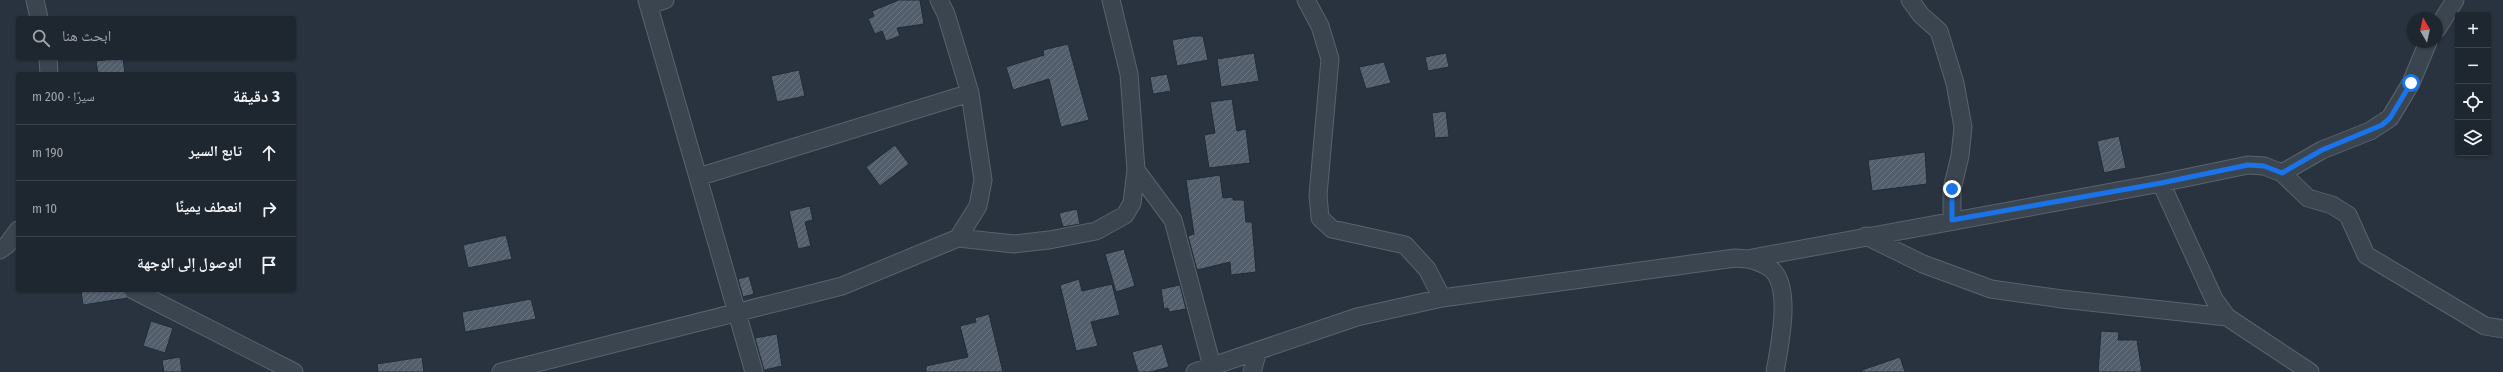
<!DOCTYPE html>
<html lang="ar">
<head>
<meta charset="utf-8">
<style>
  :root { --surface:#1e262f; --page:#262e37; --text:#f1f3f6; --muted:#a1a5aa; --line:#3c434b }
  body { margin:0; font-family:"Fira Sans Condensed","Noto Naskh Arabic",sans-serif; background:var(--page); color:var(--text); direction:rtl }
  .controls { position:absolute; right:12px; top:12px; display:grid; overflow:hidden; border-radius:4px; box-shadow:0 1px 3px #0004 }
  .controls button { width:36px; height:36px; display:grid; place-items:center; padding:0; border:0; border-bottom:1px solid var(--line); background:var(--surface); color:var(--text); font:20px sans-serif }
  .compass { position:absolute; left:2407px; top:12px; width:36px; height:36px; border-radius:50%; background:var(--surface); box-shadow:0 1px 3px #0004; rotate:351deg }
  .stop { position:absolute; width:12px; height:12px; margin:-9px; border:3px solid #1a73e8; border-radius:50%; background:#fff }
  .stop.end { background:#1a73e8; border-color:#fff; box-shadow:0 1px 4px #0008 }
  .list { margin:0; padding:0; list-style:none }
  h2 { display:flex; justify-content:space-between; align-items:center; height:52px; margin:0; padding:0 16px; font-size:17px }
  h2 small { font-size:13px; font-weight:400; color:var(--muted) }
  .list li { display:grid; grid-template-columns:26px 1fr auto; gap:12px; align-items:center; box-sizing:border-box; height:56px; padding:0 16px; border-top:1px solid var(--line) }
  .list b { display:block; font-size:15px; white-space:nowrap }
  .list em { font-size:13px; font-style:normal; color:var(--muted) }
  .icon { flex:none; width:22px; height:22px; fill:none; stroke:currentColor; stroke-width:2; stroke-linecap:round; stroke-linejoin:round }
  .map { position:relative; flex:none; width:2503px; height:372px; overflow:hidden; direction:ltr }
  .search { position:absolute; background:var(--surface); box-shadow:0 1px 3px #0004; left:16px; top:16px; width:280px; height:44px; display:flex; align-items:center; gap:10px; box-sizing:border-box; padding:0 14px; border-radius:4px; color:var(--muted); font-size:15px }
  .panel { position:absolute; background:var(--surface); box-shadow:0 1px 3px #0004; left:16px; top:72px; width:280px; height:220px; border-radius:4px; direction:rtl }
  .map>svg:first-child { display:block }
  .building { fill:url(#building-hatch); stroke:#222c36 }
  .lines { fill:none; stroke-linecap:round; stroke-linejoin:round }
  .street-casing { stroke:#59636c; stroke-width:19 }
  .street { stroke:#3b454f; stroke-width:17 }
  .route { stroke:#1a73e8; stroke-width:5 }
</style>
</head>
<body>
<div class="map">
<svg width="2503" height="372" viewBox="0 0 2503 372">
  <defs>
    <pattern id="building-hatch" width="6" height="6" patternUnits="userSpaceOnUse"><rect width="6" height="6" fill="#535e6c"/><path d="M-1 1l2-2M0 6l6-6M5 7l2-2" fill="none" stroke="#6a7380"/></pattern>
  </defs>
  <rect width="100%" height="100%" fill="#28333f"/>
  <path class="building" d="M899 0H920L924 24 897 28 900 36 886 41 882 31 875 34 868 19 874 16 872 11Z
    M1194 36H1203L1208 60 1177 66 1172 40Z
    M1068 44 1089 120 1061 127 1049 79 1013 90 1006 67 1044 55 1043 50Z
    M1254 53 1259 81 1221 87 1217 59Z
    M1446 53 1449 67 1428 71 1425 57Z
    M123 58 125 74H98L96 61Z
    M1384 62 1391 83 1366 89 1359 67Z
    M799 70 805 96 777 102 771 76Z
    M1167 74 1171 91 1153 94 1150 77Z
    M1232 99 1237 131 1246 129 1250 163 1209 168 1204 135 1215 133 1210 102Z
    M1446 111 1449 137 1435 138 1432 113Z
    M2119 136 2126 168 2104 173 2097 141Z
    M895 145 909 164 880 186 866 167Z
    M1925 152 1927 184 1872 191 1868 160Z
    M1220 175 1223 198 1233 197V200H1244L1246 222H1252L1256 272 1231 275 1230 262 1197 270 1188 236 1194 234 1186 180Z
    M810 206 813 220 805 222 811 246 798 249 789 211Z
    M1077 209 1080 224 1063 227 1059 213Z
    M506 235 512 259 468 268 463 245Z
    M1124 249 1135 286 1116 292 1105 254Z
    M749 276 754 294 743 297 738 279Z
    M1079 279 1082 291 1112 284 1120 315 1091 322 1098 346 1076 351 1060 285Z
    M1180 285 1186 309 1169 312 1168 308 1164 309 1161 289Z
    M81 290H123L128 298 83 305Z
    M531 299 536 319 465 332 462 312Z
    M989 314 1003 372H926V366L968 357 960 326 976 322 975 318Z
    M151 321 173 328 165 353 143 346Z
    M2101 331 2119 332 2118 340H2137L2142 372H2098Z
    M777 334 782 366 764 370 755 338Z
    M1162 344 1169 367 1150 372H1138L1132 352Z
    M180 357 182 372H164L162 360Z
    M422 357 424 372H378L377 364Z
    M1900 357 1905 372H1862V370Z"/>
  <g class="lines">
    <defs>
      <path id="street" d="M35 0 39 18
        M647 0 754 372
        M939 0 946 14 970 93 983 180 978 206 958 238
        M1306 0 1320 26 1330 59 1318 195 1320 218 1332 229 1405 245 1427 269 1442 298
        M1910 0 1921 15 1939 31 1955 83 1963 127 1960 156 1952 189V220
        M649 5 665 0
        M2437 29 2455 0
        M48 58 49 74
        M1136 170 1173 220 1212 366
        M2282 173 2322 150 2370 131 2390 118 2411 83 2428 42
        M698 177 970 93
        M2161 183 2214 299 2227 317 2310 372
        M1866 236 1923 264 1991 289 2062 299 2227 317
        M0 250 7 245 18 230
        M1748 259C1756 261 1764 263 1771 269 1793 287 1779 348 1775 372
        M133 290 294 372
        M501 372 842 286 958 238 1014 244 1049 240 1096 231 1125 215 1132 203 1136 170 1129 74 1111 0
        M1195 372 1357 317 1442 298 1735 258 1747 259 2161 183 2248 165 2264 166 2282 173 2308 198 2332 205 2348 215 2366 255 2485 326 2503 329
        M1252 372 1258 351"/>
    </defs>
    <use href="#street" class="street-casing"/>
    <use href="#street" class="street"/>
  </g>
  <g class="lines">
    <path class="route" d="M1952 189V220L2161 183 2248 165 2264 166 2282 173 2322 150 2382 125 2390 118 2411 83"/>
  </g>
</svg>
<div class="controls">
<button>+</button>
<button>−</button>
<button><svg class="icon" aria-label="locate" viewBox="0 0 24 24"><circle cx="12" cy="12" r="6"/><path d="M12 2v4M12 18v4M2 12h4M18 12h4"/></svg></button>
<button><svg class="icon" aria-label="layers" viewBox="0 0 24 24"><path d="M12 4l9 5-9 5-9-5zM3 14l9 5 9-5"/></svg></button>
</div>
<svg class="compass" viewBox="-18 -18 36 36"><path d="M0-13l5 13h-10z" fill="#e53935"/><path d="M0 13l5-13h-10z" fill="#a1a5aa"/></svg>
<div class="stop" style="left:2411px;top:83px"></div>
<div class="stop end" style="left:1952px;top:189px"></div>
<div class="search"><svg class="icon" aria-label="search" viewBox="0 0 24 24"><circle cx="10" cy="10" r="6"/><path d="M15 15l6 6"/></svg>ابحث هنا</div>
<section class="panel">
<h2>3 دقيقة<small>سيرًا · 200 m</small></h2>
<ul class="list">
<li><svg class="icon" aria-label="ahead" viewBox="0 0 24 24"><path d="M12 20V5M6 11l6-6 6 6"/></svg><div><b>تابع السير</b></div><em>190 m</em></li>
<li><svg class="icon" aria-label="right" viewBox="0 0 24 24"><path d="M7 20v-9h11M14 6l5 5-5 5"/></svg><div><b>انعطف يمينًا</b></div><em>10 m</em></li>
<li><svg class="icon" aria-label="arrive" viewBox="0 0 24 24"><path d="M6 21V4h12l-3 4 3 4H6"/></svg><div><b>الوصول إلى الوجهة</b></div></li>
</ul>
</section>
</div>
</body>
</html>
